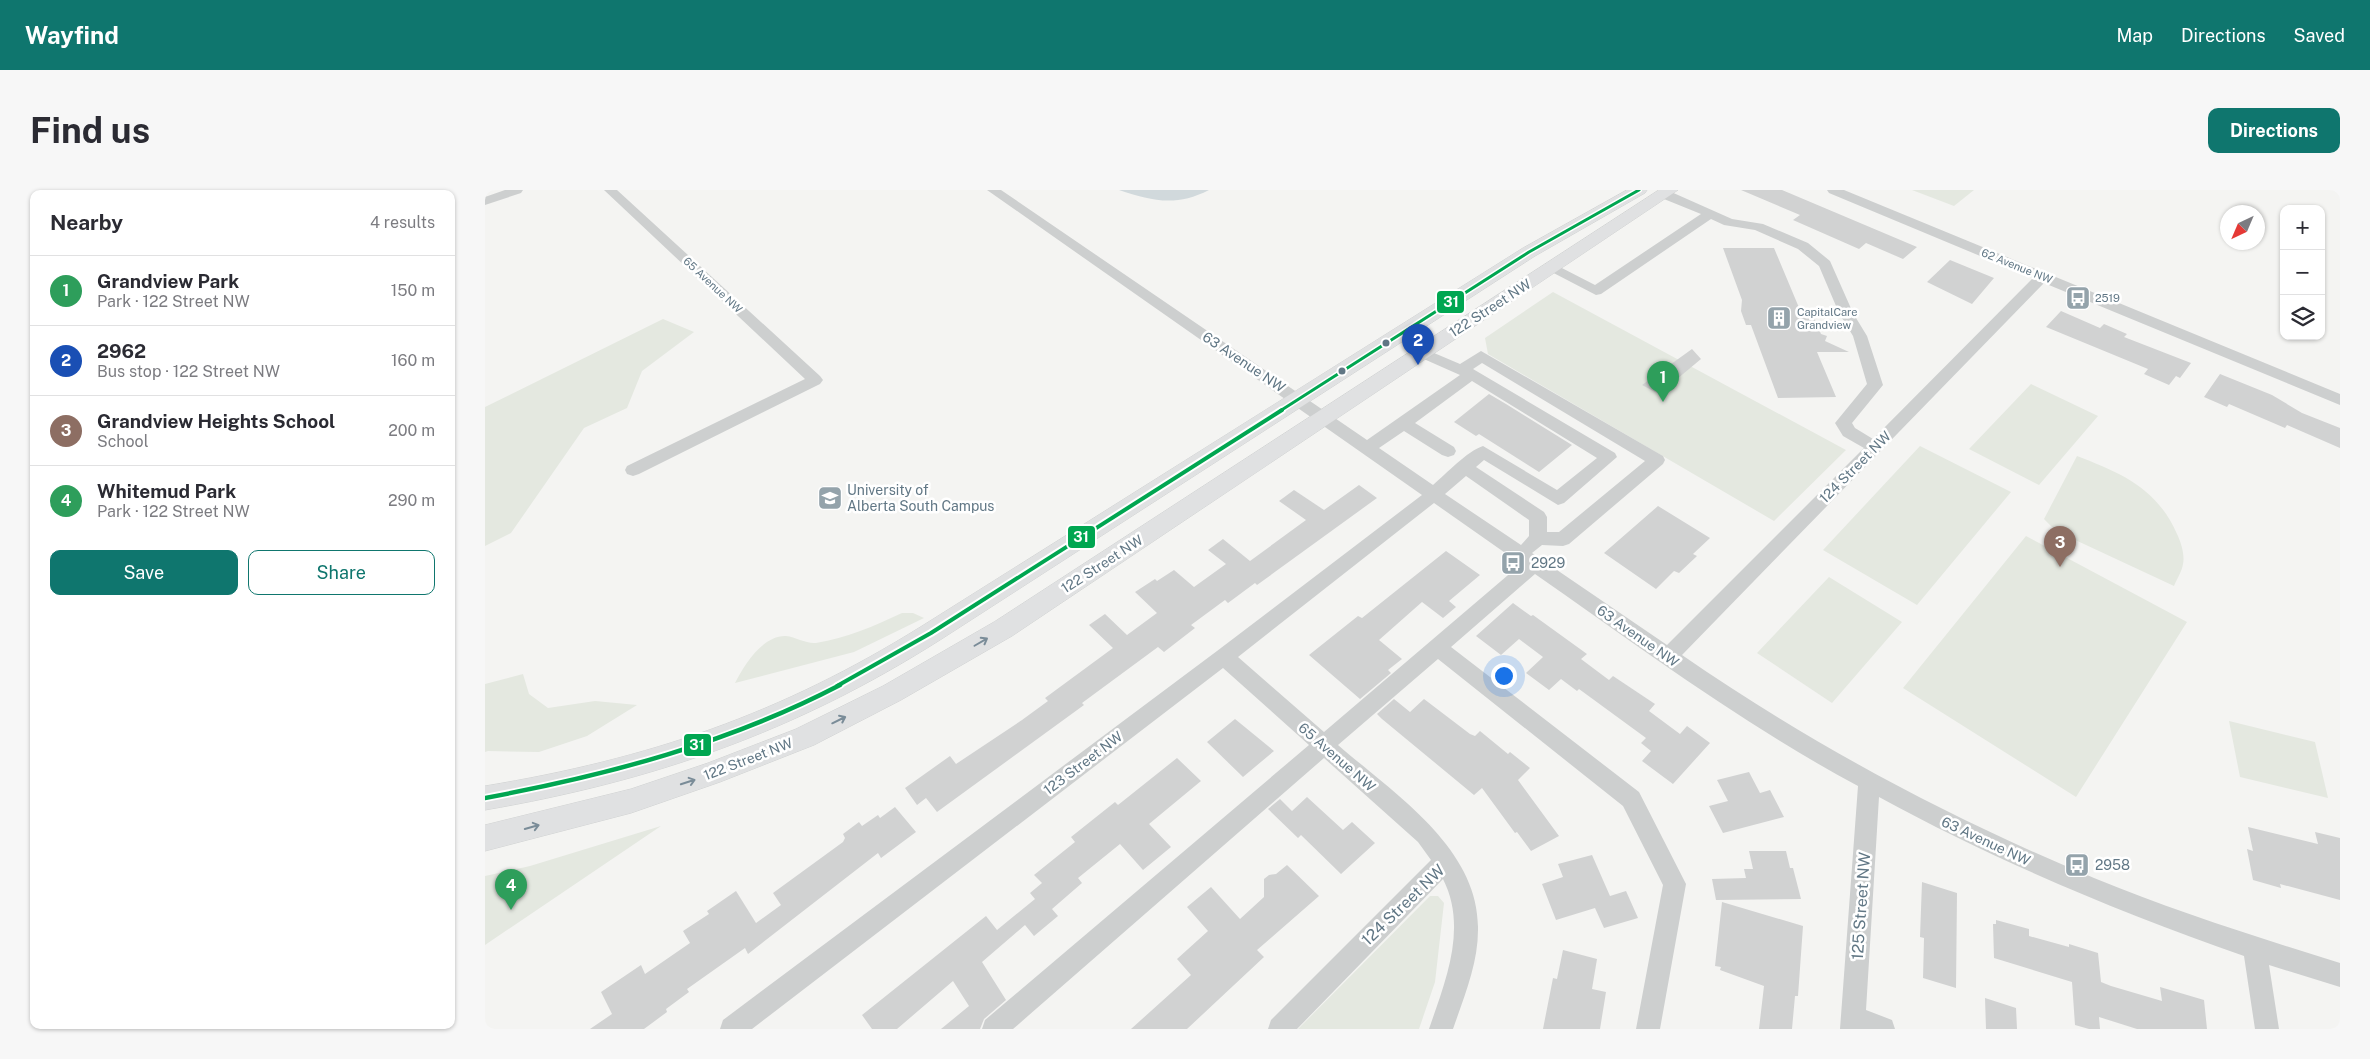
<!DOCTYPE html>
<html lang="en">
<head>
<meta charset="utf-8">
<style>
  :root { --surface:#fff; --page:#f7f7f7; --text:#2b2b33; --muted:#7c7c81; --line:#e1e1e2; --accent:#0f766e }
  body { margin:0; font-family:"Public Sans",sans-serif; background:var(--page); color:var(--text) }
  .controls { position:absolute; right:15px; top:15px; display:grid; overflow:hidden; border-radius:10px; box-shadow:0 1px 4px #0004 }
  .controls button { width:45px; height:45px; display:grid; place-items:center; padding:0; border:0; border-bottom:1px solid var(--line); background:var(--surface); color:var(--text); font:25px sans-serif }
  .compass { position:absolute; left:1735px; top:15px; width:45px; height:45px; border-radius:50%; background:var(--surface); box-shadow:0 1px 4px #0004; rotate:224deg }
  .you { position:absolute; left:1018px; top:485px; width:18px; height:18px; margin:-12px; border:4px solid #fff; border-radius:50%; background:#1a73e8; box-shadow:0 0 0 8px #1a73e833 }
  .badge { display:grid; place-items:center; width:32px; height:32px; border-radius:50%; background:var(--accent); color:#fff; font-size:16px; font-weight:700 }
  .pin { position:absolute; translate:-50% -41px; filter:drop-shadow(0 1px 2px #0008) }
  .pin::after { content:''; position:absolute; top:26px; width:18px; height:15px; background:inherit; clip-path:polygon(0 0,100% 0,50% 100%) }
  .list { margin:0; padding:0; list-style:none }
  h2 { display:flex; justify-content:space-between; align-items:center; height:65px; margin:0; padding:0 20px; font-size:21px }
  h2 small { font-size:16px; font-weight:400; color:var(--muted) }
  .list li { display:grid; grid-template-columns:32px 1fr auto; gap:15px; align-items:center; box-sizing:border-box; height:70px; padding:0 20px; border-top:1px solid var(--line) }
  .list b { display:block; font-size:19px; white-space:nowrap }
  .list p { margin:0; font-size:16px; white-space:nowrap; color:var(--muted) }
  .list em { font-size:16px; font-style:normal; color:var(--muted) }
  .actions { display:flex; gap:10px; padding:15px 20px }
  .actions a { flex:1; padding:11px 0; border:1px solid var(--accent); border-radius:10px; text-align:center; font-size:18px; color:var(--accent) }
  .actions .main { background:var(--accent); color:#fff }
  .icon { flex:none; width:28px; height:28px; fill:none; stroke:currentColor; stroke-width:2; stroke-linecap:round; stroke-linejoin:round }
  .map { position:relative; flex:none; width:1855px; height:839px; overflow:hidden; border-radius:10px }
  header { display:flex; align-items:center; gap:30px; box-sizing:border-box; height:70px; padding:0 25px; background:var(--accent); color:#fff }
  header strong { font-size:24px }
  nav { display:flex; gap:28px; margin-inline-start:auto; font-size:18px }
  .intro { display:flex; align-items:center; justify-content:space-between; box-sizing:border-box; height:120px; padding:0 30px }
  h1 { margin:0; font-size:35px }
  .button { padding:12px 22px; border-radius:10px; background:var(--accent); color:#fff; font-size:18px; font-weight:700 }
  main { display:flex; gap:30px; padding:0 30px }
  aside { flex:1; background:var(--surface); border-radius:10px; box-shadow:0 1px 4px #0004 }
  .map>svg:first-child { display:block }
  .green { fill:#e4e8e0 }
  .water { fill:#d1d9dc }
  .building { fill:#d1d2d2 }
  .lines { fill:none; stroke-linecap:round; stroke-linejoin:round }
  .major-casing { stroke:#d0d2d2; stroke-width:1 }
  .minor { fill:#cdcfcf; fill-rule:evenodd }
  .major { fill:#e0e1e2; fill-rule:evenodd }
  .bus-1-far2-casing { stroke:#fff; stroke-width:6 }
  .bus-1-far1-casing { stroke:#fff; stroke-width:8 }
  .bus-1-casing { stroke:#fff; stroke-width:8 }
  .bus-1-far2 { stroke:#00a651; stroke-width:3 }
  .bus-1-far1 { stroke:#00a651; stroke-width:4 }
  .bus-1 { stroke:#00a651; stroke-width:4.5 }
  .oneway { stroke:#7a8c98 }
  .bus-dot { fill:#617785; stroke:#fff; stroke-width:2 }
  .labels { text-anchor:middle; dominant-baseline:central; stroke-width:5; stroke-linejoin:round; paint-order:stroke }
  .far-street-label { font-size:11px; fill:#617785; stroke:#fff }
  .far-poi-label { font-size:11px; fill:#617785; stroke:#fff; text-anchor:start }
  .street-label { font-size:14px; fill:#617785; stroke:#fff }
  .poi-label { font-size:14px; fill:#617785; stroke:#fff; text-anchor:start }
  .near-street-label { font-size:16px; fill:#617785; stroke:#fff }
  .line-badge { stroke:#fff; stroke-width:2 }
  .badge-label { font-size:14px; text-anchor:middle; font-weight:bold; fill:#fff }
</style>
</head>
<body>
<header>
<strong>Wayfind</strong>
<nav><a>Map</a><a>Directions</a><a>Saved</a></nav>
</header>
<div class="intro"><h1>Find us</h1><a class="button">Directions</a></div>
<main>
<aside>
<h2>Nearby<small>4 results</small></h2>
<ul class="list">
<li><span class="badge" style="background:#2e9e5b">1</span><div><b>Grandview Park</b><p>Park · 122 Street NW</p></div><em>150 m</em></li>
<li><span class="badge" style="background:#1a4fb4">2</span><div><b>2962</b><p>Bus stop · 122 Street NW</p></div><em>160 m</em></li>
<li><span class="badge" style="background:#8d6e63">3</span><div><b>Grandview Heights School</b><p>School</p></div><em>200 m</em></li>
<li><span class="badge" style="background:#2e9e5b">4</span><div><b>Whitemud Park</b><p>Park · 122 Street NW</p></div><em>290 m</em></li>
</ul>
<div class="actions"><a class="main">Save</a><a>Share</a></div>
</aside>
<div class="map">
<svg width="1855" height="839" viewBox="0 0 1855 839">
  <rect width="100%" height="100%" fill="#f4f4f2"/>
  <path class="green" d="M1427 0H1489L1469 16Z
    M1068 102 1361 260 1289 331 1003 164 1000 148Z
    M178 129 209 142 157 181 142 218 99 238 26 343 0 356V217Z
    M1546 194 1613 226 1554 295 1484 259Z
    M1435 256 1526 302 1432 415 1338 360Z
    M1592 266C1636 283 1672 298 1692 344 1696 352 1700 365 1698 374 1697 381 1692 389 1689 396L1571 341 1559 329Z
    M1541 346 1702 432 1591 607 1418 498Z
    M1344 387 1417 432 1347 513 1272 463Z
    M417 423H428L439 428 369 462 250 493C259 475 278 445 301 446 311 447 321 454 331 453 362 448 389 436 417 423Z
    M38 484 44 504 63 518 110 511 152 515 102 546 54 562 3 561 0 562V494Z
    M1744 531 1830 552 1843 608 1755 587Z
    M176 636 0 755V686L45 676Z
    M945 706H953L959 713 950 792 934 839H813Z"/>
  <path class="water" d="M634 0H724C691 17 667 11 634 0Z"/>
  <path class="building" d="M1256 0H1297L1432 57 1418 69 1381 53 1374 59 1308 30 1315 25Z
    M1238 58H1289L1315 120H1326L1336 144 1342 146 1340 151 1364 162H1332L1351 207 1293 208 1266 135H1261L1256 121 1257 110Z
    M1465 70 1509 88 1487 114 1442 92Z
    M1576 121 1615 138 1619 134 1642 144 1639 147 1706 173 1695 188 1691 186 1684 195 1659 184 1663 179 1561 137Z
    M1207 159 1216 169 1174 204 1157 195Z
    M1735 184 1787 205 1817 223 1855 238V258L1802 235 1800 238 1744 214 1742 217 1719 207Z
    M1004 204 1021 214 1087 255 1054 282 994 244 991 246 969 232Z
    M874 295 892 308 772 395 770 393 743 413 740 410 706 435 710 438 679 462 673 457 597 513 599 515 452 622 441 608 432 615 420 598 465 566 471 574 537 530 563 511 560 508 628 458 604 435 620 424 642 445 672 423 650 402 670 389 672 391 689 380 709 397 741 374 723 360 738 349 765 371 821 330 794 311 809 300 839 320Z
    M1173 316 1225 348 1208 364 1212 366 1194 383 1189 381 1171 399 1119 363Z
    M961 361 995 385 964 411 971 417 958 428 937 412 894 450 917 469 903 480 906 483 875 509 824 465 873 426 877 428Z
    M1028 413 1046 426 1048 425 1102 464 1096 469 1124 490 1128 486 1170 514 1164 521 1195 544 1202 536 1225 553 1188 594 1157 571 1166 561 1156 553 1161 548 1094 499 1092 501 1076 489 1064 500 1041 483 1058 467 1034 449 1016 465 991 446Z
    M909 509 925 522 939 509 985 544 990 546 995 541 1023 564 1025 562 1045 578 1033 590 1074 646 1046 661 1032 642 1030 643 997 598 989 605 897 529 892 524Z
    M750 529 789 561 758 587 722 552Z
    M692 568 716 591 664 634 686 657 658 680 635 654 593 688 597 693 567 719 573 726 549 746 540 735 497 772 521 810 499 829 495 839H456L484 816 468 791 412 839H387L377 825 501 726 512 740 550 709 545 703 557 693 549 685 590 652 586 647 630 612 633 615Z
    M1264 582 1275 603 1285 600 1299 627 1238 643 1224 616 1243 611 1232 590Z
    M822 607 858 640 867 632 890 653 856 684 816 645 813 648 783 619 795 609 807 621Z
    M410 617 431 642 396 668 393 663 263 764 260 758 202 799 204 802 181 819 182 822 159 839H105L127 824 116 802 156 775 160 784 205 753 198 741 224 724 222 721 251 701 271 733 296 715 288 703 358 652 360 648 358 644 374 632 377 636 393 625 395 628Z
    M1763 637 1833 654 1830 642 1855 648V710L1795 694 1796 698 1768 690 1762 659 1768 661Z
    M1264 661H1301L1305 678H1308L1316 709 1231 710 1227 689 1261 688 1259 679H1268Z
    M1107 665 1125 706 1141 701 1153 728 1119 738 1110 718 1071 730 1057 694 1078 687 1073 674Z
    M802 675 834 706 772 760 779 767 702 839H646L706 785 692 769 723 741 702 717 726 697 755 729 779 707V689L784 685 791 684Z
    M1437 692 1472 703 1471 798 1438 788 1439 748 1435 747Z
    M1237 712 1318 736 1313 806H1310L1307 839H1274L1279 796 1235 780 1236 777 1230 776Z
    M1511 730 1544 739V746L1584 757V754L1613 763 1616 792 1626 796 1677 811 1675 797 1719 810 1722 839H1652L1614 827 1615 839H1604L1590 835 1587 792 1509 768 1508 734H1511Z
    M1078 760 1112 769 1107 799 1121 802 1115 839H1058L1068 788 1072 789Z
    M1500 808 1531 818 1532 839H1501Z"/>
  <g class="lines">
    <defs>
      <path id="major" d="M1142 0H1162L1160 3 1050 66 455 450C310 542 168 591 0 620V596C164 569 296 524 437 436L1038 58Z
        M1174 0H1193L527 446 416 510 329 555 235 592 146 623 0 661V635L146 599 223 573 311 539 398 496 509 432Z"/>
    </defs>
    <use href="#major" class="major-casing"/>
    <path class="minor" d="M20 0H38L36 3 0 15V7Z
      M119 0H132L335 186 338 190 335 194 154 284 148 286 142 284 140 280 142 276 320 189Z
      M502 0H516L882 250 975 185 932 166 929 163 932 160H942L975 174 996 161 1178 266 1180 270 1178 274 1084 354 1078 356 1057 355 1047 363 1182 455 1379 258 1358 246 1350 233 1382 194 1368 146 1354 123 1334 76 1313 59 1270 40 1239 35 1226 29 1116 104 1111 105 1059 78 1061 75H1071L1110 95 1216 24 1174 7 1173 4 1174 1H1184L1247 29 1278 34 1323 53 1345 71 1368 123 1382 146 1398 195 1367 233 1370 238 1388 249 1548 88 1344 3 1342 0H1359L1855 204V215L1559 93 1197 465C1326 554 1464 628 1609 688 1689 721 1772 747 1855 773V797L1784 775 1794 839H1770L1759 766C1634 722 1511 671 1394 607L1381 820 1407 830 1410 839H1355L1373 596C1259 535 1156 458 1050 384L966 457 1154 602 1201 694 1175 839H1151L1178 695 1138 616 953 469 853 555C908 603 995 658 993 740 993 774 979 807 968 839H944C960 792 983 738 958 689L812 839H783L786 830 946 670 933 652 839 568 528 839H497L500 830 824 555 738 478 267 839H235L238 830 732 461 937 305ZM997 173 1160 271 1074 342H1062V327L1059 322 991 277 999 270 1073 315 1079 313 1132 267 1130 263 988 179ZM987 191 1112 268 1072 300 998 256C982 261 961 284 948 295L894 258 919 241 957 265 963 267 969 265 971 261 969 257 930 233ZM981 286 1044 330V346L1036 355 960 304ZM949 313 1036 374 839 542 753 467Z"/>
    <use href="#major" class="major"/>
    <defs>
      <path id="bus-1-far2" d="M795 221 1044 62 1154 0"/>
      <path id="bus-1-far1" d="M352 496 446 443 797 220"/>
      <path id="bus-1" d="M0 608C123 585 244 553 355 495"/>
    </defs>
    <use href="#bus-1-far2" class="bus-1-far2-casing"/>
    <use href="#bus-1-far1" class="bus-1-far1-casing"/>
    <use href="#bus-1" class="bus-1-casing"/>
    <use href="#bus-1-far2" class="bus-1-far2"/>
    <use href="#bus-1-far1" class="bus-1-far1"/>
    <use href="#bus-1" class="bus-1"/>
  </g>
  <defs><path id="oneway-shaft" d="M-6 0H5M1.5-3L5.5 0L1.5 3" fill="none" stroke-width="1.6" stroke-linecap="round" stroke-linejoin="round" transform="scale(1.25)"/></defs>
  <g class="oneway">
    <use href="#oneway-shaft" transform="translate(496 452) rotate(-30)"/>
    <use href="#oneway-shaft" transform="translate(354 530) rotate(-26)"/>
    <use href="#oneway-shaft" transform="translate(203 592) rotate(-18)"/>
    <use href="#oneway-shaft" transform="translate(47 637) rotate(-16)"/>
  </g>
  <defs>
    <symbol id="bus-square" viewBox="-11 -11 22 22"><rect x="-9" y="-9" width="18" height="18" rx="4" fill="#94a3ab" stroke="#fff"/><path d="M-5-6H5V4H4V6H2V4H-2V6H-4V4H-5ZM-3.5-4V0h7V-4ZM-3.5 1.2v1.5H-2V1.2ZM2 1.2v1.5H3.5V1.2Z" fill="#fff"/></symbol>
    <symbol id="building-square" viewBox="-11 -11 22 22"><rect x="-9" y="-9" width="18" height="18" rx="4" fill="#94a3ab" stroke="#fff"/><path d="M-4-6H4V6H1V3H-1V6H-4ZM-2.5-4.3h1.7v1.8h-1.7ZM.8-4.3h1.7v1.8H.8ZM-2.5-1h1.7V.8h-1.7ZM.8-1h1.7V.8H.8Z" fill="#fff"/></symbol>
    <symbol id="university-square" viewBox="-11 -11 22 22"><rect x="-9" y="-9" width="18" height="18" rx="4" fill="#94a3ab" stroke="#fff"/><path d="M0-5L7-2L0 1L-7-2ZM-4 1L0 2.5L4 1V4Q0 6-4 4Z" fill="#fff"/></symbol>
  </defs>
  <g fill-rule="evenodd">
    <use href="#bus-square" x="1579" y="94" width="28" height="28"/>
    <use href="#building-square" x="1280" y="114" width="28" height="28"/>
    <use href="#university-square" x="331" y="294" width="28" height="28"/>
    <use href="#bus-square" x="1014" y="359" width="28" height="28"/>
    <use href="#bus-square" x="1578" y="661" width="28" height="28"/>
  </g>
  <g class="bus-dot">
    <circle cx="901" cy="153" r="4.5"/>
    <circle cx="857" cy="181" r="4.5"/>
  </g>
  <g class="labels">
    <g class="far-street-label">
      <text transform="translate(1532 76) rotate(22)">62 Avenue NW</text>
      <text transform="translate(228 95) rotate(43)">65 Avenue NW</text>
    </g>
    <g class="far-poi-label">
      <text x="1610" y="108">2519</text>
      <text x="1312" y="122">CapitalCare<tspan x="1312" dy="13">Grandview</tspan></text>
    </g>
    <g class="street-label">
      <text transform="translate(1005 118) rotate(-33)">122 Street NW</text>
      <text transform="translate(759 172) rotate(34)">63 Avenue NW</text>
      <text transform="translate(1370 277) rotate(-45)">124 Street NW</text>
      <text transform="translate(617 374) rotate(-33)">122 Street NW</text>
      <text transform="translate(1153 446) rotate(35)">63 Avenue NW</text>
      <text transform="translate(852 567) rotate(41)">65 Avenue NW</text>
      <text transform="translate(263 569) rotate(-21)">122 Street NW</text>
      <text transform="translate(598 573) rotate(-37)">123 Street NW</text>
      <text transform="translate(1501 651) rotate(25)">63 Avenue NW</text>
    </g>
    <g class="poi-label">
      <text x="362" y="300">University of<tspan x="362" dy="16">Alberta South Campus</tspan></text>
      <text x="1046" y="373">2929</text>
      <text x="1610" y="675">2958</text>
    </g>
    <g class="near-street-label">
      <text transform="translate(918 715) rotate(-44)">124 Street NW</text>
      <text transform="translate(1376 716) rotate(-86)">125 Street NW</text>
    </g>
  </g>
  <g class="line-badge">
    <rect x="951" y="100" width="29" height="24" rx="5" fill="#00a651"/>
    <rect x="582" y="335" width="29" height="24" rx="5" fill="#00a651"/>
    <rect x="198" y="543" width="29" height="24" rx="5" fill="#00a651"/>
  </g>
  <g class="badge-label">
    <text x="966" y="117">31</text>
    <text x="596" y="352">31</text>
    <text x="212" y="560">31</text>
  </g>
</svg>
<div class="controls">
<button>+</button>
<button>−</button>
<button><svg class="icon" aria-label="layers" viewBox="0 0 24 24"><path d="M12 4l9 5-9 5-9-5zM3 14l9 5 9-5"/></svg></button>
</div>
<svg class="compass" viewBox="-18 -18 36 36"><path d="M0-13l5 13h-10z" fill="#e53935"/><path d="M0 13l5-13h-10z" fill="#7c7c81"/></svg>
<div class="you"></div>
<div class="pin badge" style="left:1178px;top:212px;background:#2e9e5b">1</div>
<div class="pin badge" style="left:933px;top:175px;background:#1a4fb4">2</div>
<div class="pin badge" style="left:1575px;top:377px;background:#8d6e63">3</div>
<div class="pin badge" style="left:26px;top:720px;background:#2e9e5b">4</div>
</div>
</main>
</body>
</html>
